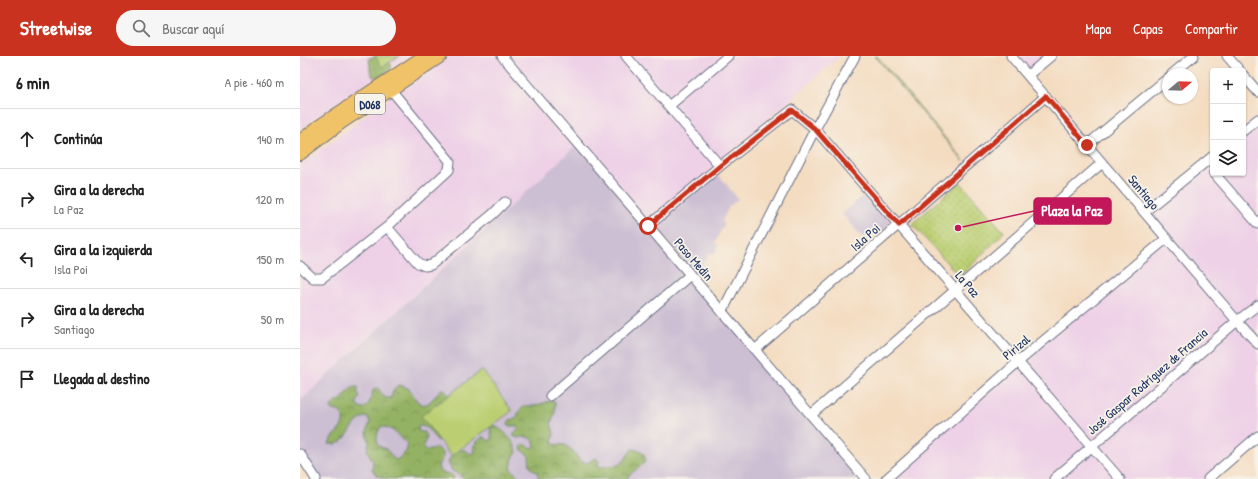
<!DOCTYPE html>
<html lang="es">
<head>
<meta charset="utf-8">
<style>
  :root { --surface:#fff; --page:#f6f6f6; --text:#222; --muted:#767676; --line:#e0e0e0; --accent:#c8321e }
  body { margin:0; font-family:"Patrick Hand",sans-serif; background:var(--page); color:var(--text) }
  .controls { position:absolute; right:12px; top:12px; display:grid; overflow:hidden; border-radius:4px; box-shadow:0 1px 3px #0004 }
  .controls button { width:36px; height:36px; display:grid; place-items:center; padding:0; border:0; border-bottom:1px solid var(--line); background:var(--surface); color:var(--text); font:20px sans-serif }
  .compass { position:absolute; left:862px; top:12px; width:36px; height:36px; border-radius:50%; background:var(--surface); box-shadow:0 1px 3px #0004; rotate:71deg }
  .stop { position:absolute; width:12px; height:12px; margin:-9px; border:3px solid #c8321e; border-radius:50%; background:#fff }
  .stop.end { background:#c8321e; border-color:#fff; box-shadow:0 1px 4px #0008 }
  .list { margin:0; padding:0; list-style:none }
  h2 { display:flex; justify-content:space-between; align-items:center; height:52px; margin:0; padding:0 16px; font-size:17px }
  h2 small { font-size:13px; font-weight:400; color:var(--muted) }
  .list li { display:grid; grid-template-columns:26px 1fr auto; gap:12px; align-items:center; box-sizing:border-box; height:60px; padding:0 16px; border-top:1px solid var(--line) }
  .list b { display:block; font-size:15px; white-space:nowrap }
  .list p { margin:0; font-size:13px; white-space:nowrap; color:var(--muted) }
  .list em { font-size:13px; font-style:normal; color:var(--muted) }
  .icon { flex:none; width:22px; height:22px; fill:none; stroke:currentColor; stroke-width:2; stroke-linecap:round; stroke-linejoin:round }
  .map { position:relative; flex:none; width:958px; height:423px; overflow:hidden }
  header { display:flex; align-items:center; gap:24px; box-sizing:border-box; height:56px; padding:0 20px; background:var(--accent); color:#fff }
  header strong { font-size:19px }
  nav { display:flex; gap:22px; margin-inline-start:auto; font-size:14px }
  .search { width:280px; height:36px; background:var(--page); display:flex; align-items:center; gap:10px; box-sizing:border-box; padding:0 14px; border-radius:22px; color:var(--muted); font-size:15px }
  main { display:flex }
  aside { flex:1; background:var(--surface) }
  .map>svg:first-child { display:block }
  .built { fill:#eed0e7 }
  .industrial { fill:#ccbed3 }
  .grass { fill:url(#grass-dots); stroke:#6b7f68 }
  .forest { fill:url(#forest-crowns); stroke:#587061; fill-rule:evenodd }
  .pitch { fill:#bbcf72; stroke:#6b7f68 }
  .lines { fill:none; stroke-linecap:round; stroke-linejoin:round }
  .minor-casing { stroke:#676c81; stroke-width:11 }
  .major-casing { stroke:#676c81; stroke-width:14 }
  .minor { stroke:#fff; stroke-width:9 }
  .major { stroke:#f1c369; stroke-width:12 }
  .route { stroke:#c8321e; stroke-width:5 }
  .labels { text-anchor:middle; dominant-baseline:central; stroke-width:3.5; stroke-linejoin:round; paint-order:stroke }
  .shield { fill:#f7f3e8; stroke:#5d6a87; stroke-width:1 }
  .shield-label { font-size:12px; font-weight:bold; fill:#1b2f5e }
  .street-label { font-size:13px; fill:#1b2f5e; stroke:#f7f3e8 }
  .leader { fill:none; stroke:#c2185b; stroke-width:1.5 }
  .callout-dot { fill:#c2185b; stroke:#f7f3e8; stroke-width:1.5 }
  .callout { fill:#c2185b; stroke:#c2185b; stroke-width:1.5 }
  .callout-label { font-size:14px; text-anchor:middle; font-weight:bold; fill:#fff }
</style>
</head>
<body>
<header>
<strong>Streetwise</strong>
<div class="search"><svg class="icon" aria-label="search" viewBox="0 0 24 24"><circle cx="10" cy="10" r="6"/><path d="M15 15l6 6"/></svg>Buscar aquí</div>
<nav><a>Mapa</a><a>Capas</a><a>Compartir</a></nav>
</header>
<main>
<aside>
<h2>6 min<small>A pie · 460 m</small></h2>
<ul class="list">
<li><svg class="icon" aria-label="ahead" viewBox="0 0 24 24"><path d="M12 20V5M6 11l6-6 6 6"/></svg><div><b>Continúa</b></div><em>140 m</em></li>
<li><svg class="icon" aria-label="right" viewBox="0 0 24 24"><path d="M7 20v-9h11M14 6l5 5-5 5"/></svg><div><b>Gira a la derecha</b><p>La Paz</p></div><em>120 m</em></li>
<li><svg class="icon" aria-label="left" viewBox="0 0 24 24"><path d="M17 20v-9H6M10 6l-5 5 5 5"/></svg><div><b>Gira a la izquierda</b><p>Isla Poi</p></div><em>150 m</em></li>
<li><svg class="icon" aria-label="right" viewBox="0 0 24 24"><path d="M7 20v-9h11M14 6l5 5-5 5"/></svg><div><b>Gira a la derecha</b><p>Santiago</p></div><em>50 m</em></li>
<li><svg class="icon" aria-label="arrive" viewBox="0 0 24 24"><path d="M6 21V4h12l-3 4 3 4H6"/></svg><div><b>Llegada al destino</b></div></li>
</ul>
</aside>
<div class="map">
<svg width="958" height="423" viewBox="0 0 958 423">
  <defs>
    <pattern id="grass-dots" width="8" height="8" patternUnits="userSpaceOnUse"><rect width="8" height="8" fill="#bbcf72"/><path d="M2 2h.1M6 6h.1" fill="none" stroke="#a0b265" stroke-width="1.8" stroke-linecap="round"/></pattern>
    <pattern id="forest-crowns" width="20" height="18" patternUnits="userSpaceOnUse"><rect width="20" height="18" fill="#94b264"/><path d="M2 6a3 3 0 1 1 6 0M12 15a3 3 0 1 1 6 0" fill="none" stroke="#789156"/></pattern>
  </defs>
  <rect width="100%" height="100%" fill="#f7f3e8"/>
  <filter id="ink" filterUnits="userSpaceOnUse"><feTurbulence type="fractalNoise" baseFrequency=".025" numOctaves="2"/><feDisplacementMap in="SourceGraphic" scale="8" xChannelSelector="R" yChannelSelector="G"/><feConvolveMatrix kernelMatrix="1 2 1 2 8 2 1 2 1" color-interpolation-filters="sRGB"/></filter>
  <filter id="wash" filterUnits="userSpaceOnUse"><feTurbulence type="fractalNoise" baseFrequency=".012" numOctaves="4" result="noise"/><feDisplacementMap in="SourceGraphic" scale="16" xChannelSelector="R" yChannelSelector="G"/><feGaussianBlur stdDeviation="0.9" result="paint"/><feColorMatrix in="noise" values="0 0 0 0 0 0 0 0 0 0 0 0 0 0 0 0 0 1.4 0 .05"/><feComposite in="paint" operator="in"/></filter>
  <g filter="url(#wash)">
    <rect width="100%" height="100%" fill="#f4dcc1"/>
    <path class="built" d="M0 0H109L62 30 0 73Z
      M149 0H540L349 169 279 88 0 345V110L94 38Z
      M707 0H749L724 21Z
      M958 59V384L912 423H586L859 181 841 158 913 97V117H943V72Z"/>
    <path class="industrial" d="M279 87 566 423H16L0 398V345Z
      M417 117 438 143 429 151 422 165 424 168 415 187 418 189 415 197H409L396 220 355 170Z
      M564 139 592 166 580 179 576 176 565 184 542 158Z"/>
    <path class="grass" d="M575 0H577L664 105H663Z
      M660 126 704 176 660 221 612 168Z"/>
    <path class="forest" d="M76 0 88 3 92 11C86 18 83 21 73 21L70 15 69 2Z
      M100 329C103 330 107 331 109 333 114 338 118 353 128 347 133 344 137 337 141 333L145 334 149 340 141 382 138 385C131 380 130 370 119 370L118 373 120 376H124L127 382 123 389 124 393 127 395 137 392 143 397V400L138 410 140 416C146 418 153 416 154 423H87L76 419 72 413 73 406 67 394 69 387 67 376 70 366 68 362 65 361C51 365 47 392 29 388 34 376 51 369 39 355L32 354 31 351C34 346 38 346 42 343 48 338 49 330 58 331V338L60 341 56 348 61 353C71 352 70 340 74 333L78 332 84 341 87 342H91C93 335 93 331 100 329ZM82 370 92 374 108 388 106 396 97 404C91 402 91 398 87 394 84 391 81 392 78 389 76 383 77 375 82 370Z
      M252 344 255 346V357L251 367 254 378 252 386 254 388 265 389 274 396 280 405 287 407 296 402 299 405 298 409 301 411 319 409 324 405 332 393 340 394C356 409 332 411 327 423H238V417L230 411C228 398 232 402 222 394L221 390 223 388 233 392 235 389C232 380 226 380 218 382L215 381 213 378 218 373V370H210L208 367 210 364 217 362 219 355 224 350H235Z
      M193 370H196C206 377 214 384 217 396L213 402 211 413 221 423H163L159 418 152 415 148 406C150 401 158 393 164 394 168 395 169 398 173 398L175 395 174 392V389L182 381H185L187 384 190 385 192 382 190 372Z"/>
    <path class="pitch" d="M75 0H100L82 11Z
      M182 314 212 355 151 400 121 360Z"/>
  </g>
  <g filter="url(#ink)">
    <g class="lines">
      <defs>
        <path id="minor" d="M202 0 566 423
          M326 0 420 110
          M711 0 937 265 958 288
          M927 0 940 15
          M872 18 894 0
          M728 19 751 0
          M943 19 958 36
          M370 49 428 0
          M943 75 958 63
          M787 89 868 22
          M914 117 958 168
          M844 156 913 100
          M348 170 420 110 492 54 515 73 820 423
          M87 171 118 207 125 210 131 209 193 158 205 146
          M0 210 13 222H22L87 171 149 114 150 105 87 29
          M422 256 515 73 555 0
          M455 294 746 40
          M250 340 390 219
          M511 359 802 107
          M0 398 16 423
          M586 423 718 306 866 183
          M754 423 937 265 958 249
          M908 423 958 380"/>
        <path id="major" d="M0 85 19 70 124 0
          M0 98 41 67 141 0"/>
      </defs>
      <use href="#minor" class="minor-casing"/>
      <use href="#major" class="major-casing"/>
      <use href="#minor" class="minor"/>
      <use href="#major" class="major"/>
    </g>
  </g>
  <g class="lines" filter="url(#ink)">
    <path class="route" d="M348 170 420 110 492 54 515 73 599 169 746 40 787 89"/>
  </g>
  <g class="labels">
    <rect class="shield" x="55" y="38" width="30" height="20" rx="3"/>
    <g class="shield-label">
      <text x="70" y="48">D068</text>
    </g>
    <g class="street-label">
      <text transform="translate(844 136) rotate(50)">Santiago</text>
      <text transform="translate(565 181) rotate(-41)">Isla Poi</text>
      <text transform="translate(394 203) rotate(49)">Paso Medin</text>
      <text transform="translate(668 228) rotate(49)">La Paz</text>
      <text transform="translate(716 291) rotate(-40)">Pirizal</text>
      <text transform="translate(847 325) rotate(-41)">José Gaspar Rodríguez de Francia</text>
    </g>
  </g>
  <path class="leader" d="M658 172L734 155"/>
  <circle class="callout-dot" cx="658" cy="172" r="4"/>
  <rect class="callout" x="734" y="142" width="77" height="26" rx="4"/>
  <g class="callout-label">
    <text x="772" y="160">Plaza la Paz</text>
  </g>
</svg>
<div class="controls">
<button>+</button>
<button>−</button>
<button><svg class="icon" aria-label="layers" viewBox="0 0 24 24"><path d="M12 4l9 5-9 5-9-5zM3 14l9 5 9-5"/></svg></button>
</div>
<svg class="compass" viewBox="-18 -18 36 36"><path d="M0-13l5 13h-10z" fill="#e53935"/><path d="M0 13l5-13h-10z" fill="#767676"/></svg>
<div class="stop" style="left:348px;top:170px"></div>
<div class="stop end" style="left:787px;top:89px"></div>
</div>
</main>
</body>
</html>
